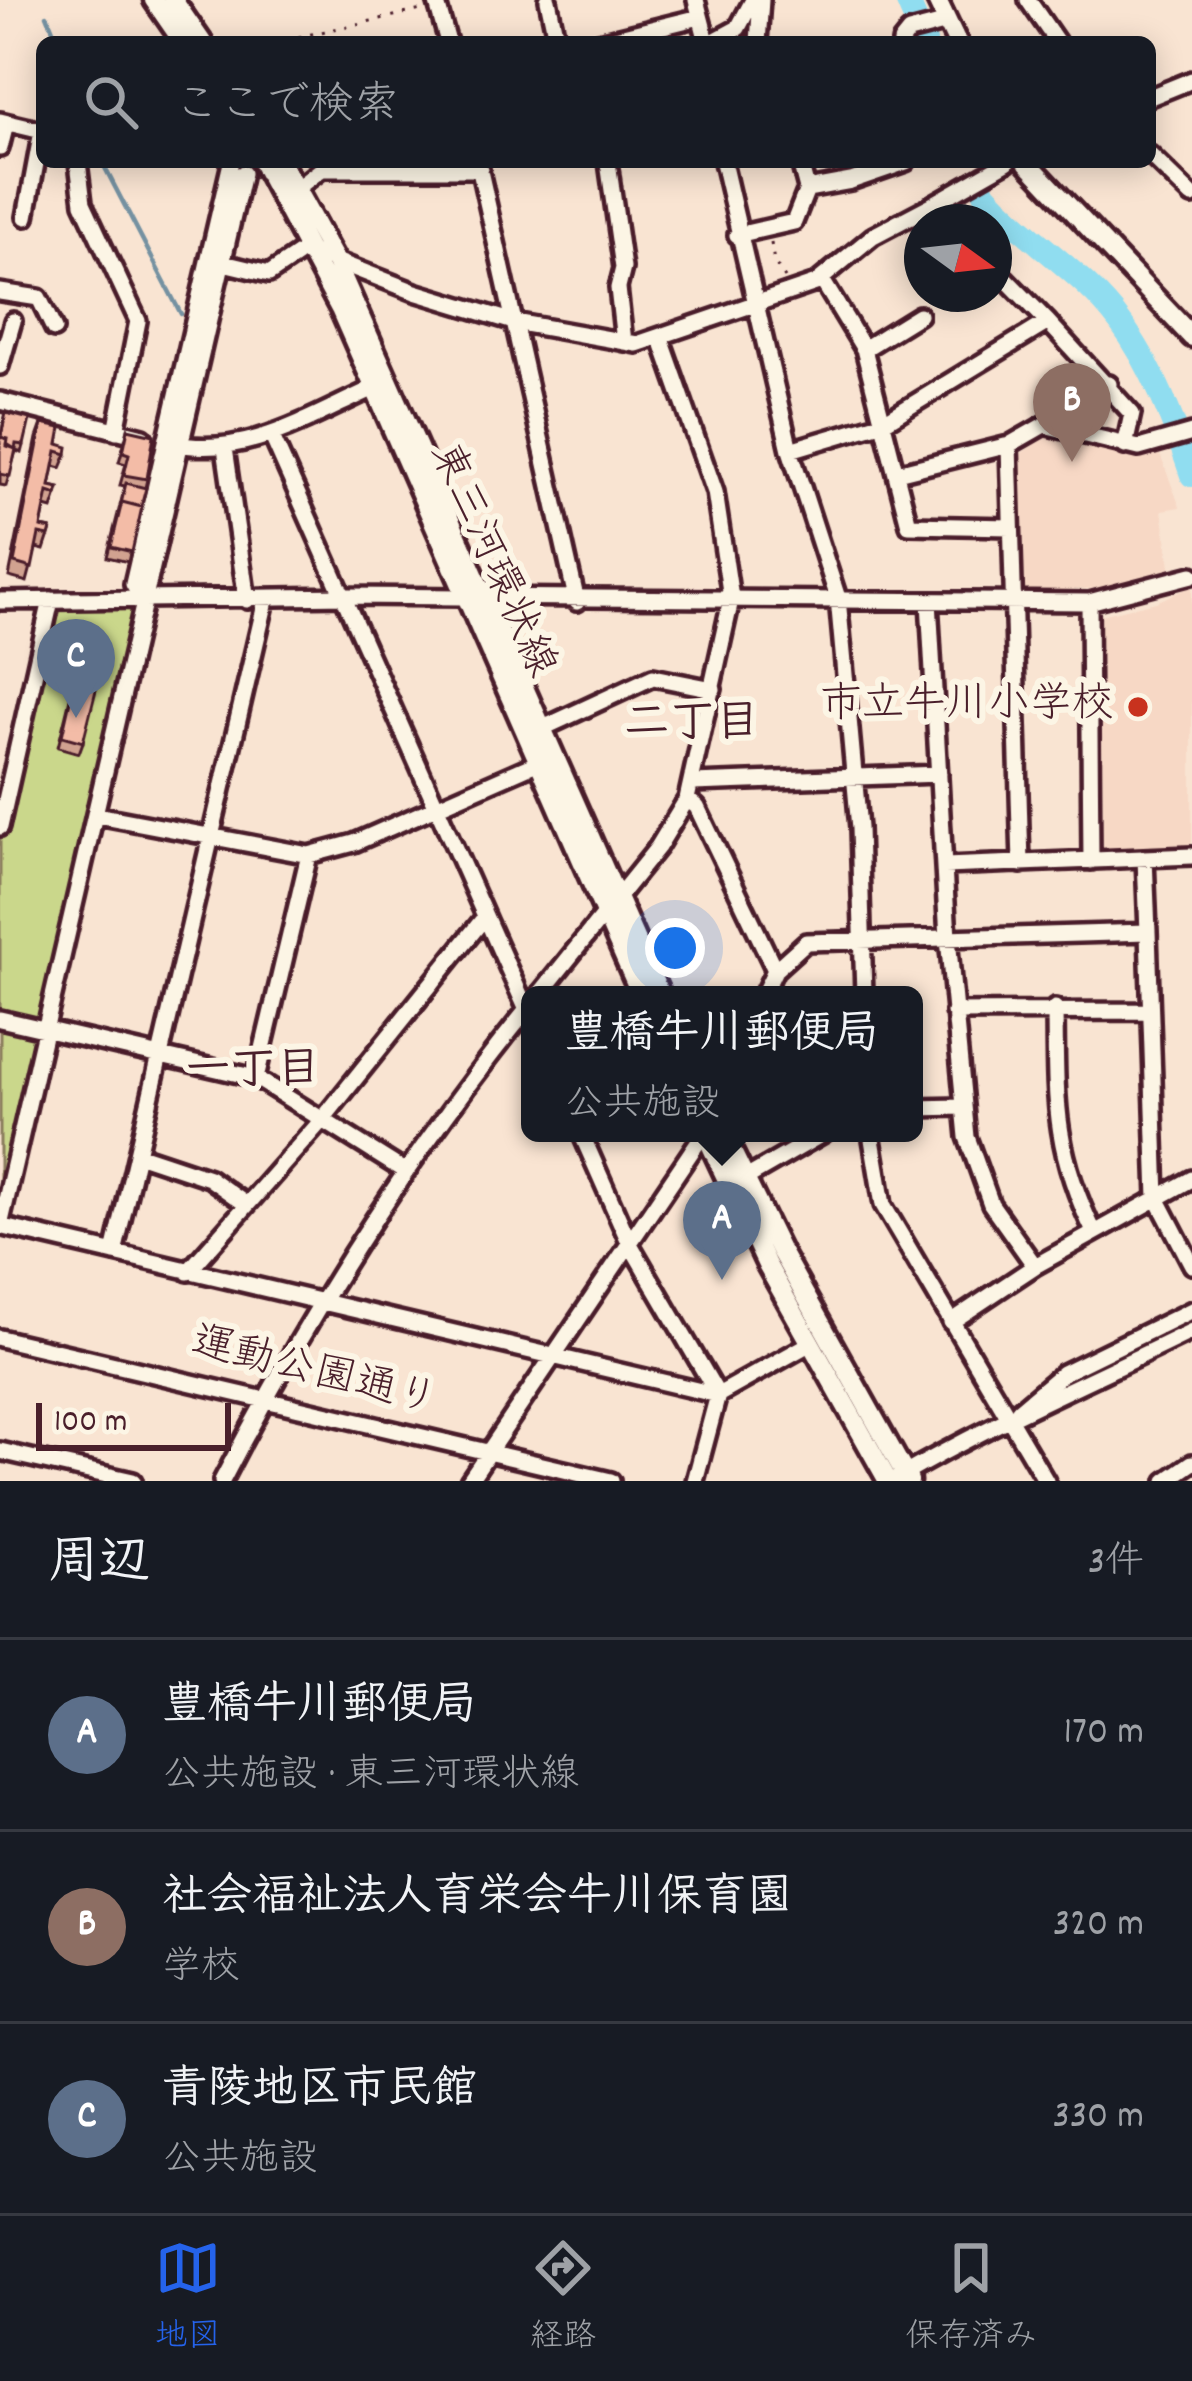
<!DOCTYPE html>
<html lang="ja">
<head>
<meta charset="utf-8">
<style>
  :root { --surface:#171b24; --page:#242831; --text:#f1f3f6; --muted:#9ea1a6; --line:#363941; --accent:#2563eb }
  body { margin:0; font-family:Dekko,"Klee One",sans-serif; background:var(--page); color:var(--text) }
  .compass { position:absolute; left:904px; top:204px; width:108px; height:108px; border-radius:50%; background:var(--surface); box-shadow:0 6px 30px #0003; rotate:105deg }
  .scale { position:absolute; left:36px; bottom:30px; width:195px; box-sizing:border-box; padding-left:12px; border:6px solid #4a1f2b; border-top:0; font-size:33px; line-height:42px; white-space:nowrap; color:#4a1f2b; -webkit-text-stroke:9px #fcf5e5; paint-order:stroke }
  .you { position:absolute; left:675px; top:948px; width:42px; height:42px; margin:-30px; border:9px solid #fff; border-radius:50%; background:#1a73e8; box-shadow:0 0 0 18px #1a73e833 }
  .badge { display:grid; place-items:center; width:78px; height:78px; border-radius:50%; background:var(--accent); color:#fff; font-size:39px; font-weight:700 }
  .pin { position:absolute; translate:-50% -99px; filter:drop-shadow(0 3px 6px #0008) }
  .pin::after { content:''; position:absolute; top:63px; width:42px; height:36px; background:inherit; clip-path:polygon(0 0,100% 0,50% 100%) }
  .popup { position:absolute; left:521px; top:986px; width:402px; height:156px; box-sizing:border-box; display:grid; place-content:center; border-radius:18px; background:var(--surface); filter:drop-shadow(0 3px 9px #0005); font-size:39px; white-space:nowrap; color:var(--muted) }
  .popup b { font-size:45px; color:var(--text) }
  .popup::after { content:''; position:absolute; left:50%; top:100%; margin-left:-24px; border:24px solid transparent; border-top-color:var(--surface) }
  .list { margin:0; padding:0; list-style:none }
  h2 { display:flex; justify-content:space-between; align-items:center; height:156px; margin:0; padding:0 48px; font-size:51px }
  h2 small { font-size:39px; font-weight:400; color:var(--muted) }
  .list li { display:grid; grid-template-columns:78px 1fr auto; gap:36px; align-items:center; box-sizing:border-box; height:192px; padding:0 48px; border-top:3px solid var(--line) }
  .list b { display:block; font-size:45px; white-space:nowrap }
  .list p { margin:0; font-size:39px; white-space:nowrap; color:var(--muted) }
  .list em { font-size:39px; font-style:normal; color:var(--muted) }
  .icon { flex:none; width:66px; height:66px; fill:none; stroke:currentColor; stroke-width:2; stroke-linecap:round; stroke-linejoin:round }
  .map { position:relative; flex:none; width:1192px; height:1481px; overflow:hidden }
  .search { position:absolute; background:var(--surface); box-shadow:0 6px 30px #0003; left:36px; right:36px; top:36px; height:132px; display:flex; align-items:center; gap:30px; box-sizing:border-box; padding:0 42px; border-radius:18px; color:var(--muted); font-size:45px }
  .sheet { height:732px; background:var(--surface) }
  nav { display:flex; justify-content:space-around; align-items:center; box-sizing:border-box; height:168px; border-top:3px solid var(--line); background:var(--surface); font-size:33px; color:var(--muted) }
  nav a { display:grid; justify-items:center; gap:6px }
  nav .on { color:var(--accent) }
  .map>svg:first-child { display:block }
  .built { fill:#f7d8c5 }
  .green { fill:#cad78b; stroke:#8a7b5b; stroke-width:3 }
  .lines { fill:none; stroke-linecap:round; stroke-linejoin:round }
  .stream { stroke:#7491a1; stroke-width:4.5 }
  .river { stroke:#90ddf0; stroke-width:24 }
  .minor-casing { stroke:#4a1f2b; stroke-width:24 }
  .major-casing { stroke:#4a1f2b; stroke-width:27 }
  .path { stroke:#4a1f2b; stroke-width:3; stroke-dasharray:3 9; stroke-linecap:butt }
  .minor { stroke:#fcf5e5; stroke-width:15 }
  .major { stroke:#fcf5e5; stroke-width:18 }
  .wall { fill:#d1a290; stroke:#4a1f2b; stroke-width:3 }
  .building { fill:#f3bca7; stroke:#4a1f2b; stroke-width:3 }
  .poi-dot { fill:#c8321e; stroke:#fcf5e5; stroke-width:4.5 }
  .labels { text-anchor:middle; dominant-baseline:central; stroke-width:12; stroke-linejoin:round; paint-order:stroke }
  .street-label { font-size:42px; fill:#4a1f2b; stroke:#fcf5e5 }
  .poi-label { font-size:42px; fill:#4a1f2b; stroke:#fcf5e5; text-anchor:end }
  .neighbourhood-label { font-size:45px; font-weight:bold; fill:#4a1f2b; stroke:#fcf5e5 }
</style>
</head>
<body>
<div class="map">
<svg width="1192" height="1481" viewBox="0 0 1192 1481">
  <rect width="100%" height="100%" fill="#f9e4d2"/>
  <filter id="ink" filterUnits="userSpaceOnUse"><feTurbulence type="fractalNoise" baseFrequency=".00833" numOctaves="2"/><feDisplacementMap in="SourceGraphic" scale="24" xChannelSelector="R" yChannelSelector="G"/><feConvolveMatrix kernelMatrix="1 2 1 2 8 2 1 2 1" color-interpolation-filters="sRGB"/></filter>
  <g filter="url(#ink)">
    <path class="built" d="M1050 434 1129 453 1159 452 1180 507 1162 510 1171 573 1102 588 1023 592 1018 587 1017 456Z
      M1192 586V849L1103 853 1101 615 1156 602Z"/>
    <path class="green" d="M51 600 144 602 0 1222V827Z"/>
    <g class="lines">
      <path class="stream" d="M47 15 58 42
        M102 162 181 314
        M114 697 117 683
        M41 1012 90 802
        M0 1190 34 1041"/>
      <path class="river" d="M907 0 925 42
        M985 193C1025 239 1084 273 1120 322 1153 366 1174 423 1192 475"/>
      <defs>
        <path id="minor" d="M436 0 448 42
          M548 0 557 42
          M696 0 707 42
          M1028 0 1057 42
          M599 42 700 17
          M712 42 738 28 753 0
          M758 42 761 0
          M901 42 909 32 948 22
          M1150 97 1192 80
          M0 121 42 131
          M0 148 6 124
          M1150 155 1192 196
          M78 162 83 203 138 321 116 431
          M478 162 577 602
          M608 162 623 268 618 288 624 342
          M723 162 790 450 838 598 859 828 864 995
          M800 162 807 189 851 181 906 162
          M297 188 322 169H480
          M930 206 1007 162
          M26 217 42 131
          M737 235 794 222 807 189
          M223 263 269 274 300 253 313 252 415 292 514 322 637 344 816 283 873 236 930 206 948 222
          M822 280 864 349 909 525 1011 527
          M0 292 39 298 54 329
          M1048 322 1132 414 1125 446
          M864 349 919 315
          M0 366 13 321
          M0 401 143 437
          M1044 425 1109 384
          M271 434 530 1017
          M172 443C246 460 314 414 381 385
          M225 448 247 600
          M790 450 884 422 1048 322 994 267
          M897 473 1009 445
          M0 601 348 596 1089 602 1192 575
          M929 601 948 938 967 1137 991 1204 1035 1266 1192 1179
          M144 602 133 584 230 167
          M1089 602 1091 861
          M543 728 653 677 713 689
          M693 783 939 774
          M687 799 697 807 775 970
          M97 815 309 855 354 843 539 762
          M0 827 51 600
          M1145 858 1148 932
          M1021 864 1009 445 1044 425 1139 448 1192 433
          M945 866 1192 856
          M539 995 658 847 687 799 728 614 731 598 715 492 661 339
          M763 995 775 970 806 942 1148 932 1157 1198 1192 1265
          M1055 1008C1056 1099 1053 1149 1094 1232
          M954 1012 1149 1011
          M0 1019 256 1078 406 1172
          M256 1078 309 855
          M914 1108 962 1107
          M581 1133 630 1244 718 1395 695 1481
          M871 1133 883 1205 1046 1481
          M140 1155 209 1178 247 1205
          M746 1178 824 1133
          M0 1226 243 173
          M0 1226 718 1395 811 1343
          M114 1253 266 600
          M188 1272 322 1120 484 918
          M951 1322 1035 1266
          M0 1338 611 1481
          M1019 1410 1063 1373 1192 1310
          M0 1451 133 1481
          M896 1479C991 1423 1093 1380 1192 1331
          M222 1481C308 1314 411 1152 530 1006
          M469 1481 704 1133
          M1166 1481 1192 1463"/>
        <path id="major" d="M154 0 183 42
          M173 0 202 42
          M937 0 957 42
          M262 162 340 309 641 995
          M281 162 335 260 660 995
          M1027 162 1192 337
          M705 1133 767 1265 888 1481
          M723 1133 781 1252 909 1481"/>
      </defs>
      <use href="#minor" class="minor-casing"/>
      <use href="#major" class="major-casing"/>
      <path class="path" d="M275 42 426 9
        M771 243 774 262 785 278"/>
      <use href="#minor" class="minor"/>
      <use href="#major" class="major"/>
    </g>
    <path class="wall" d="M6 413 24 445 22 453 16 451 6 486 0 485V437Z
      M42 424 67 454 61 468 54 466 50 486 59 488 52 509 45 507 41 527 51 529 44 550 36 548 27 582 9 577 37 438Z
      M128 429 147 479 128 562 107 557 125 486 120 485 126 464 119 462Z
      M76 674 83 742 79 753 58 747Z"/>
    <path class="building" d="M6 413 30 419 24 445 16 444 15 449 7 444 8 439 1 437Z
      M42 424 61 428 58 444 68 447 67 454 57 451 50 486 59 488 57 495 48 492 41 527 51 529 49 536 39 534 32 568 14 563Z
      M128 429 154 435 147 479 124 475 129 454 123 452Z
      M0 437 8 439 7 446 16 449 10 476 0 474Z
      M126 483 146 488 141 507 122 502 121 504Z
      M122 502 142 507 132 552 111 547Z
      M76 674 99 678 83 742 62 736Z"/>
  </g>
  <circle class="poi-dot" cx="1138" cy="707" r="12"/>
  <g class="labels">
    <g class="street-label">
      <text transform="translate(490 561) rotate(66)">東三河環状線</text>
      <text transform="translate(314 1374) rotate(14)">運動公園通り</text>
    </g>
    <g class="poi-label">
      <text x="1114" y="707">市立牛川小学校</text>
    </g>
    <g class="neighbourhood-label">
      <text x="692" y="726">二丁目</text>
      <text x="253" y="1073">一丁目</text>
    </g>
  </g>
</svg>
<svg class="compass" viewBox="-18 -18 36 36"><path d="M0-13l5 13h-10z" fill="#e53935"/><path d="M0 13l5-13h-10z" fill="#9ea1a6"/></svg>
<div class="scale">100 m</div>
<div class="you"></div>
<div class="pin badge" style="left:722px;top:1280px;background:#5c6f8a">A</div>
<div class="popup"><b>豊橋牛川郵便局</b>公共施設</div>
<div class="pin badge" style="left:1072px;top:462px;background:#8d6e63">B</div>
<div class="pin badge" style="left:76px;top:718px;background:#5c6f8a">C</div>
<div class="search"><svg class="icon" aria-label="search" viewBox="0 0 24 24"><circle cx="10" cy="10" r="6"/><path d="M15 15l6 6"/></svg>ここで検索</div>
</div>
<section class="sheet">
<h2>周辺<small>3件</small></h2>
<ul class="list">
<li><span class="badge" style="background:#5c6f8a">A</span><div><b>豊橋牛川郵便局</b><p>公共施設 · 東三河環状線</p></div><em>170 m</em></li>
<li><span class="badge" style="background:#8d6e63">B</span><div><b>社会福祉法人育栄会牛川保育園</b><p>学校</p></div><em>320 m</em></li>
<li><span class="badge" style="background:#5c6f8a">C</span><div><b>青陵地区市民館</b><p>公共施設</p></div><em>330 m</em></li>
</ul>
</section>
<nav>
<a class="on"><svg class="icon" aria-label="map" viewBox="0 0 24 24"><path d="M3 6l6-2 6 2 6-2v14l-6 2-6-2-6 2zM9 4v14M15 6v14"/></svg>地図</a>
<a><svg class="icon" aria-label="directions" viewBox="0 0 24 24"><path d="M12 3l9 9-9 9-9-9zM9 14v-3h6M13 9l2 2-2 2"/></svg>経路</a>
<a><svg class="icon" aria-label="saved" viewBox="0 0 24 24"><path d="M7 4h10v16l-5-4-5 4z"/></svg>保存済み</a>
</nav>
</body>
</html>
